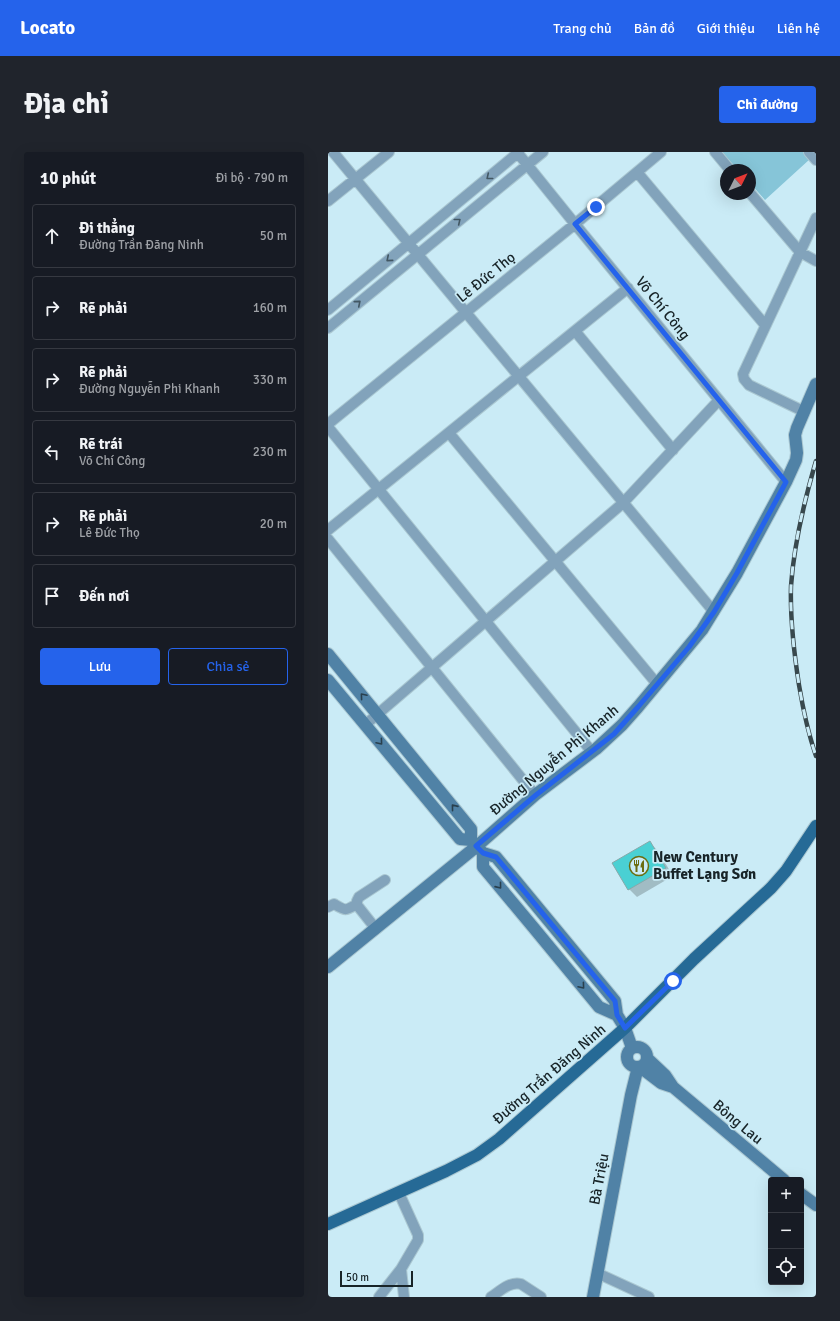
<!DOCTYPE html>
<html lang="vi">
<head>
<meta charset="utf-8">
<style>
  :root { --surface:#171b24; --page:#20242c; --text:#f1f3f6; --muted:#9ea1a6; --line:#363941; --accent:#2563eb }
  body { margin:0; font-family:Signika,sans-serif; background:var(--page); color:var(--text) }
  .controls { position:absolute; right:12px; bottom:12px; display:grid; overflow:hidden; border-radius:4px; box-shadow:0 4px 16px #0002 }
  .controls button { width:36px; height:36px; display:grid; place-items:center; padding:0; border:0; border-bottom:1px solid var(--line); background:var(--surface); color:var(--text); font:20px sans-serif }
  .compass { position:absolute; left:392px; top:12px; width:36px; height:36px; border-radius:50%; background:var(--surface); box-shadow:0 4px 16px #0002; rotate:48deg }
  .scale { position:absolute; left:12px; bottom:10px; width:73px; box-sizing:border-box; padding-left:4px; border:2px solid #182428; border-top:0; font-size:11px; line-height:14px; white-space:nowrap; color:#182428; -webkit-text-stroke:3px #caebf6; paint-order:stroke }
  .stop { position:absolute; width:12px; height:12px; margin:-9px; border:3px solid #2563eb; border-radius:50%; background:#fff }
  .stop.end { background:#2563eb; border-color:#fff; box-shadow:0 1px 4px #0008 }
  .list { margin:0; padding:0; list-style:none }
  h2 { display:flex; justify-content:space-between; align-items:center; height:52px; margin:0; padding:0 16px; font-size:17px }
  h2 small { font-size:13px; font-weight:400; color:var(--muted) }
  .list li { display:grid; grid-template-columns:26px 1fr auto; gap:12px; align-items:center; box-sizing:border-box; height:64px; margin:0 8px 8px; padding:0 8px; border:1px solid var(--line); border-radius:4px }
  .list b { display:block; font-size:15px; white-space:nowrap }
  .list p { margin:0; font-size:13px; white-space:nowrap; color:var(--muted) }
  .list em { font-size:13px; font-style:normal; color:var(--muted) }
  .actions { display:flex; gap:8px; padding:12px 16px }
  .actions a { flex:1; padding:9px 0; border:1px solid var(--accent); border-radius:4px; text-align:center; font-size:14px; color:var(--accent) }
  .actions .main { background:var(--accent); color:#fff }
  .icon { flex:none; width:22px; height:22px; fill:none; stroke:currentColor; stroke-width:2; stroke-linecap:round; stroke-linejoin:round }
  .map { position:relative; flex:none; width:488px; height:1145px; overflow:hidden; border-radius:4px }
  header { display:flex; align-items:center; gap:24px; box-sizing:border-box; height:56px; padding:0 20px; background:var(--accent); color:#fff }
  header strong { font-size:19px }
  nav { display:flex; gap:22px; margin-inline-start:auto; font-size:14px }
  .intro { display:flex; align-items:center; justify-content:space-between; box-sizing:border-box; height:96px; padding:0 24px }
  h1 { margin:0; font-size:28px }
  .button { padding:10px 18px; border-radius:4px; background:var(--accent); color:#fff; font-size:14px; font-weight:700 }
  main { display:flex; gap:24px; padding:0 24px }
  aside { flex:1; background:var(--surface); border-radius:4px; box-shadow:0 4px 16px #0002 }
  .map>svg:first-child { display:block }
  .green { fill:#86c5d8 }
  .shadow { fill:#0003 }
  .building { fill:#4ad0d3; stroke:#87a9aa }
  .lines { fill:none; stroke-linecap:round; stroke-linejoin:round }
  .street-casing { stroke:#aac7d1; stroke-width:12 }
  .secondary-casing { stroke:#aac7d1; stroke-width:14 }
  .primary-casing { stroke:#aac7d1; stroke-width:14 }
  .street { stroke:#82a3bb; stroke-width:10 }
  .secondary { stroke:#5082a6; stroke-width:12 }
  .primary { stroke:#266a96; stroke-width:12 }
  .rail-casing { stroke:#38484d; stroke-width:4.5 }
  .rail { stroke:#caebf6; stroke-width:3; stroke-dasharray:9; stroke-linecap:butt }
  .oneway { stroke:#425763 }
  .oneway2 { stroke:#29404e }
  .route { stroke:#2563eb; stroke-width:5 }
  .labels { text-anchor:middle; dominant-baseline:central; stroke-width:3.5; stroke-linejoin:round; paint-order:stroke }
  .street-label { font-size:15px; fill:#182428; stroke:#caebf6 }
  .poi-label { font-size:15px; font-weight:bold; fill:#182428; stroke:#caebf6; text-anchor:start }
</style>
</head>
<body>
<header>
<strong>Locato</strong>
<nav><a>Trang chủ</a><a>Bản đồ</a><a>Giới thiệu</a><a>Liên hệ</a></nav>
</header>
<div class="intro"><h1>Địa chỉ</h1><a class="button">Chỉ đường</a></div>
<main>
<aside>
<h2>10 phút<small>Đi bộ · 790 m</small></h2>
<ul class="list">
<li><svg class="icon" aria-label="ahead" viewBox="0 0 24 24"><path d="M12 20V5M6 11l6-6 6 6"/></svg><div><b>Đi thẳng</b><p>Đường Trần Đăng Ninh</p></div><em>50 m</em></li>
<li><svg class="icon" aria-label="right" viewBox="0 0 24 24"><path d="M7 20v-9h11M14 6l5 5-5 5"/></svg><div><b>Rẽ phải</b></div><em>160 m</em></li>
<li><svg class="icon" aria-label="right" viewBox="0 0 24 24"><path d="M7 20v-9h11M14 6l5 5-5 5"/></svg><div><b>Rẽ phải</b><p>Đường Nguyễn Phi Khanh</p></div><em>330 m</em></li>
<li><svg class="icon" aria-label="left" viewBox="0 0 24 24"><path d="M17 20v-9H6M10 6l-5 5 5 5"/></svg><div><b>Rẽ trái</b><p>Võ Chí Công</p></div><em>230 m</em></li>
<li><svg class="icon" aria-label="right" viewBox="0 0 24 24"><path d="M7 20v-9h11M14 6l5 5-5 5"/></svg><div><b>Rẽ phải</b><p>Lê Đức Thọ</p></div><em>20 m</em></li>
<li><svg class="icon" aria-label="arrive" viewBox="0 0 24 24"><path d="M6 21V4h12l-3 4 3 4H6"/></svg><div><b>Đến nơi</b></div></li>
</ul>
<div class="actions"><a class="main">Lưu</a><a>Chia sẻ</a></div>
</aside>
<div class="map">
<svg width="488" height="1145" viewBox="0 0 488 1145">
  <rect width="100%" height="100%" fill="#caebf6"/>
  <path class="green" d="M394 0H476L482 7 437 48 422 31V18H410Z"/>
  <path class="shadow" d="M322 691 330 699 345 724 309 745 301 737Z"/>
  <path class="building" d="M322 689 338 716 300 738 284 711Z"/>
  <g class="lines">
    <defs>
      <path id="street" d="M5 0 386 460
        M189 0 247 72 458 330
        M387 0 402 18
        M481 0 488 8
        M309 20 437 173
        M422 41 472 100 488 109
        M0 49 61 0
        M0 158 191 0
        M0 176 215 0
        M247 179 345 298
        M475 259 421 233 416 227 415 222 488 66
        M0 272 247 72 333 0
        M0 275 264 600
        M121 281 329 532
        M0 378 300 136
        M0 387 207 643
        M37 573 295 351 391 248
        M0 755 6 752C18 759 17 759 29 752
        M48 777 29 753V749L31 745 57 728
        M71 1041 90 1083V1088L73 1117 76 1145
        M269 1121 321 1145
        M51 1145 73 1117
        M163 1145C172 1139 182 1129 193 1132L213 1145"/>
      <path id="secondary" d="M0 502 143 677V688L155 701 168 705 287 849 289 863 297 876 304 896
        M0 528 132 687 143 688
        M155 701V715L205 775 271 855 289 863
        M0 815 149 694 207 643 268 597 294 573 310 555 374 478 409 421 458 330 468 308 469 301 467 283 469 276 488 232
        M299 905a10 10 0 1 1 20 0a10 10 0 1 1-20 0Z
        M320 907 337 923 345 935 456 1028
        M312 915 333 931 345 935
        M473 1042 488 1053
        M265 1145 303 943 310 915"/>
      <path id="primary" d="M0 1072 118 1019 149 1003 171 987 297 876 366 807 443 736 458 719 488 674"/>
    </defs>
    <use href="#street" class="street-casing"/>
    <use href="#secondary" class="secondary-casing"/>
    <use href="#primary" class="primary-casing"/>
    <use href="#street" class="street"/>
    <use href="#secondary" class="secondary"/>
    <use href="#primary" class="primary"/>
    <defs>
      <path id="rail" d="M488 309C476 350 466 391 463 434 462 467 466 501 471 533 475 557 480 581 488 604"/>
    </defs>
    <use href="#rail" class="rail-casing"/>
    <use href="#rail" class="rail"/>
  </g>
  <defs><path id="oneway-chevron" d="M-2-3.5L2.5 0L-2 3.5" fill="none" stroke-width="1.6" stroke-linecap="round" stroke-linejoin="round"/></defs>
  <g class="oneway">
    <use href="#oneway-chevron" transform="translate(161 25) rotate(141)"/>
    <use href="#oneway-chevron" transform="translate(130 69) rotate(-39)"/>
    <use href="#oneway-chevron" transform="translate(61 107) rotate(140)"/>
    <use href="#oneway-chevron" transform="translate(30 151) rotate(-40)"/>
  </g>
  <g class="oneway2">
    <use href="#oneway-chevron" transform="translate(35 544) rotate(-130)"/>
    <use href="#oneway-chevron" transform="translate(52 590) rotate(50)"/>
    <use href="#oneway-chevron" transform="translate(126 655) rotate(-129)"/>
    <use href="#oneway-chevron" transform="translate(171 734) rotate(51)"/>
    <use href="#oneway-chevron" transform="translate(254 834) rotate(50)"/>
  </g>
  <g class="lines">
    <path class="route" d="M268 55 247 72 458 330 409 421 386 460 361 495 310 555 286 582 208 643 148 694 155 701 168 705 287 849 289 863 297 876 345 829"/>
  </g>
  <defs>
    <symbol id="restaurant-ring" viewBox="-11 -11 22 22"><circle r="9.5" fill="#caebf6" stroke="#6b6d10" stroke-width="1.5"/><path d="M-5-6h1v4h1v-4h1v4h1v-4h1v5L-1.5 .5V6h-2V.5L-5-1ZM5-6V6H3V1.5H1.5Q1.5-4 5-6Z" fill="#6b6d10"/></symbol>
  </defs>
  <g fill-rule="evenodd">
    <use href="#restaurant-ring" x="300" y="703" width="22" height="22"/>
  </g>
  <g class="labels">
    <g class="street-label">
      <text transform="translate(158 125) rotate(-39)">Lê Đức Thọ</text>
      <text transform="translate(335 156) rotate(51)">Võ Chí Công</text>
      <text transform="translate(226 608) rotate(-40)">Đường Nguyễn Phi Khanh</text>
      <text transform="translate(221 922) rotate(-41)">Đường Trần Đăng Ninh</text>
      <text transform="translate(410 970) rotate(40)">Bông Lau</text>
      <text transform="translate(271 1027) rotate(-79)">Bà Triệu</text>
    </g>
    <g class="poi-label">
      <text x="325" y="705">New Century<tspan x="325" dy="17">Buffet Lạng Sơn</tspan></text>
    </g>
  </g>
</svg>
<div class="controls">
<button>+</button>
<button>−</button>
<button><svg class="icon" aria-label="locate" viewBox="0 0 24 24"><circle cx="12" cy="12" r="6"/><path d="M12 2v4M12 18v4M2 12h4M18 12h4"/></svg></button>
</div>
<svg class="compass" viewBox="-18 -18 36 36"><path d="M0-13l5 13h-10z" fill="#e53935"/><path d="M0 13l5-13h-10z" fill="#9ea1a6"/></svg>
<div class="scale">50 m</div>
<div class="stop" style="left:345px;top:829px"></div>
<div class="stop end" style="left:268px;top:55px"></div>
</div>
</main>
</body>
</html>
